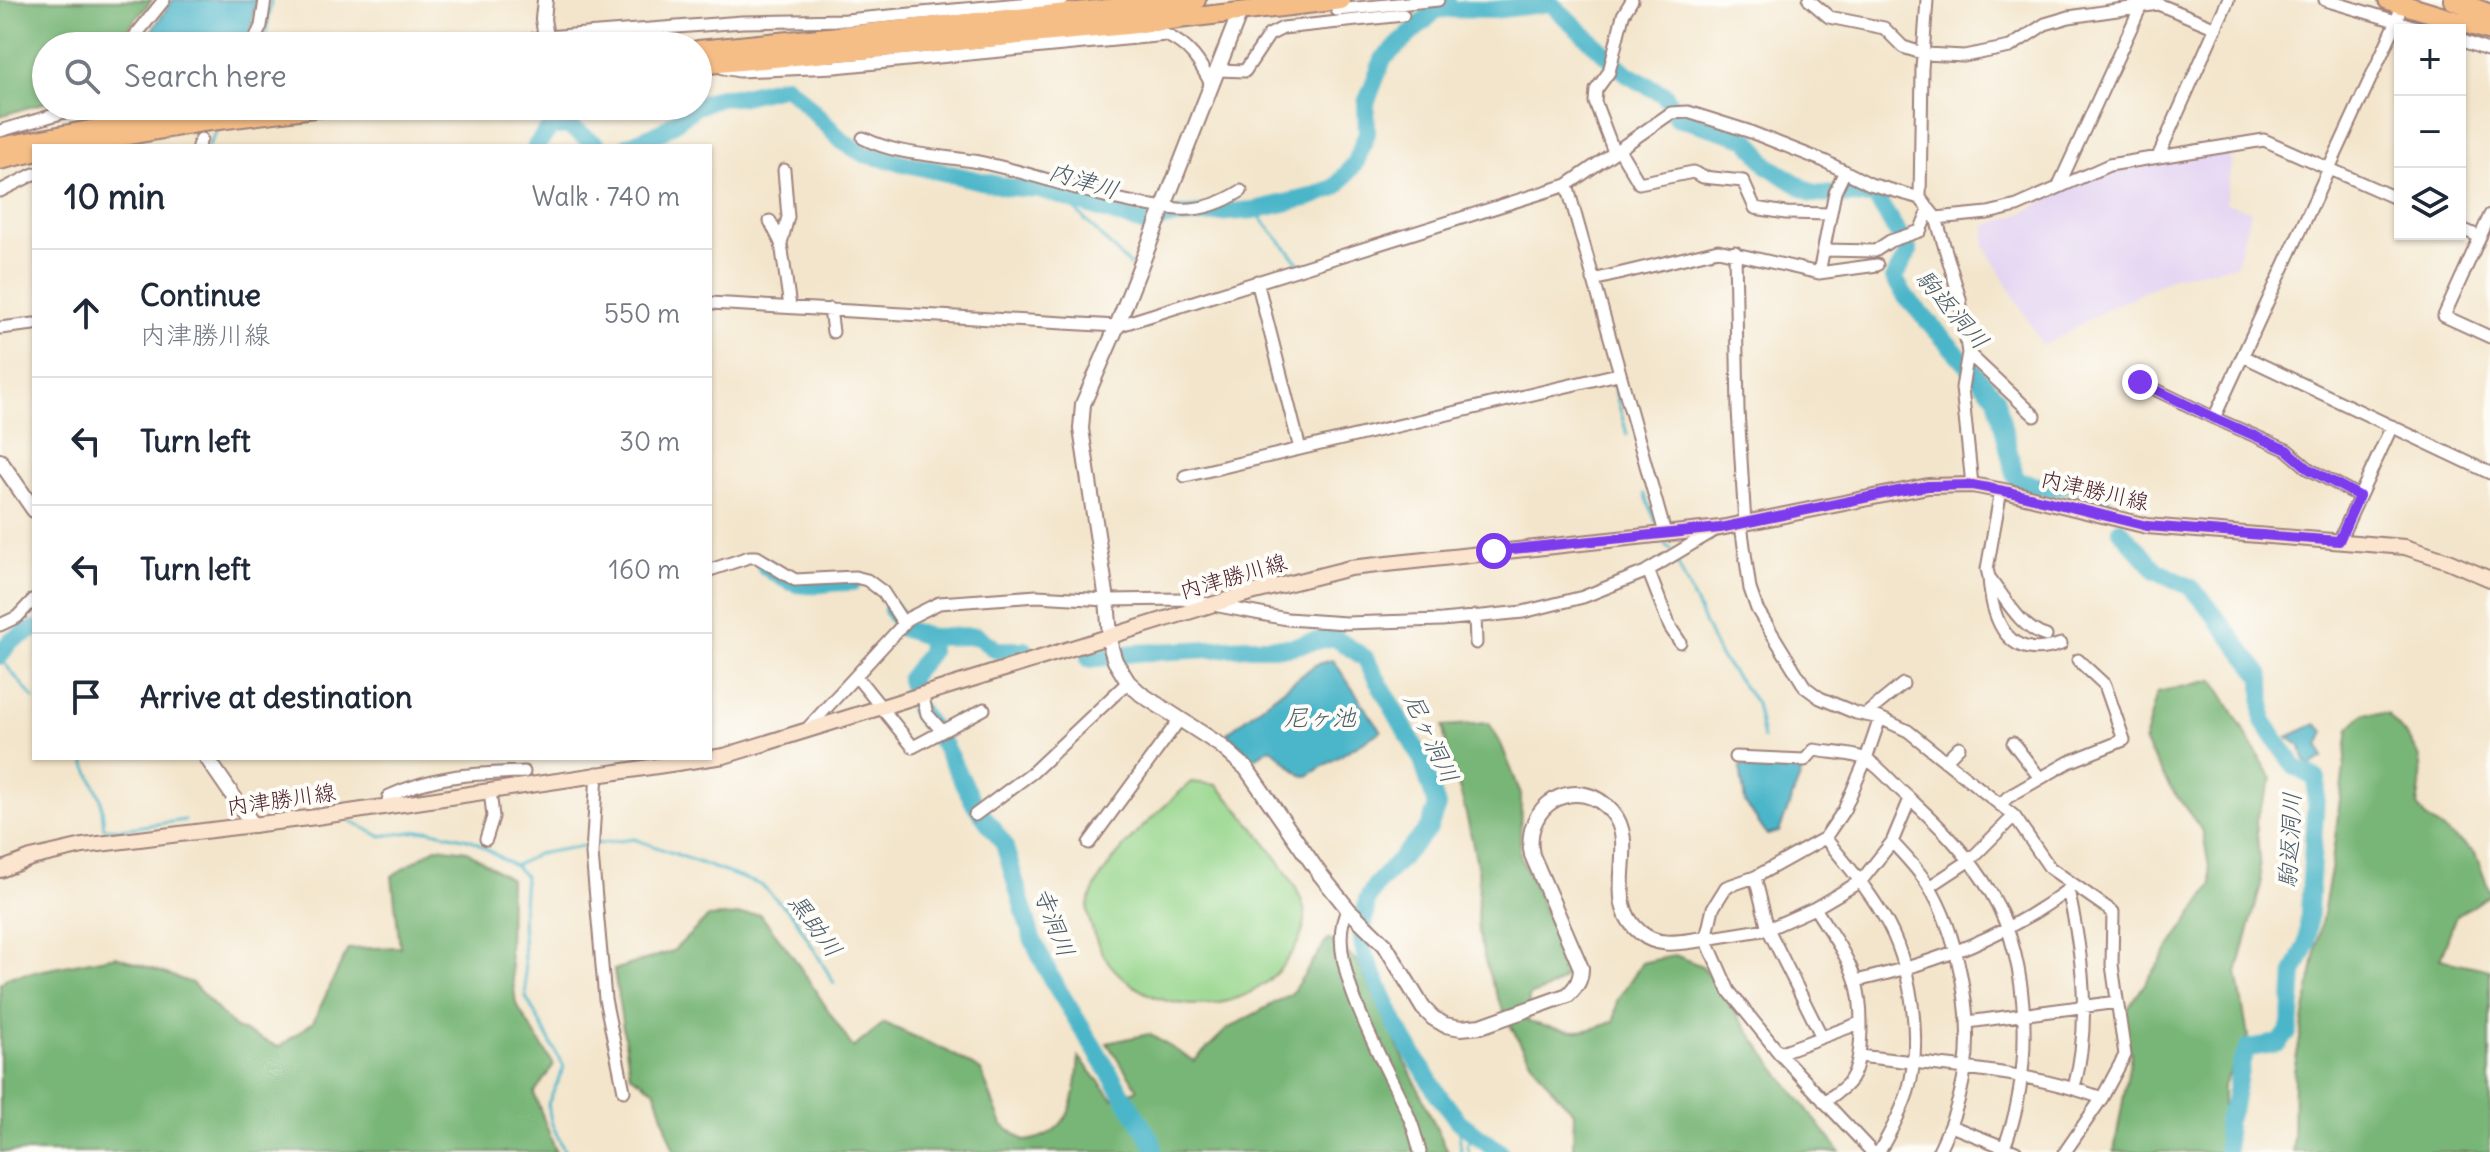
<!DOCTYPE html>
<html lang="en">
<head>
<meta charset="utf-8">
<style>
  :root { --surface:#fff; --page:#f2f2f3; --text:#1f2937; --muted:#747a83; --line:#e0e1e3 }
  body { margin:0; font-family:Delius,"Klee One",sans-serif; background:var(--page); color:var(--text) }
  .controls { position:absolute; right:24px; top:24px; display:grid; overflow:hidden; border-radius:0px; box-shadow:0 2px 6px #0004 }
  .controls button { width:72px; height:72px; display:grid; place-items:center; padding:0; border:0; border-bottom:2px solid var(--line); background:var(--surface); color:var(--text); font:40px sans-serif }
  .stop { position:absolute; width:24px; height:24px; margin:-18px; border:6px solid #7c3aed; border-radius:50%; background:#fff }
  .stop.end { background:#7c3aed; border-color:#fff; box-shadow:0 2px 8px #0008 }
  .list { margin:0; padding:0; list-style:none }
  h2 { display:flex; justify-content:space-between; align-items:center; height:104px; margin:0; padding:0 32px; font-size:34px }
  h2 small { font-size:26px; font-weight:400; color:var(--muted) }
  .list li { display:grid; grid-template-columns:52px 1fr auto; gap:24px; align-items:center; box-sizing:border-box; height:128px; padding:0 32px; border-top:2px solid var(--line) }
  .list b { display:block; font-size:30px; white-space:nowrap }
  .list p { margin:0; font-size:26px; white-space:nowrap; color:var(--muted) }
  .list em { font-size:26px; font-style:normal; color:var(--muted) }
  .icon { flex:none; width:44px; height:44px; fill:none; stroke:currentColor; stroke-width:2; stroke-linecap:round; stroke-linejoin:round }
  .map { position:relative; flex:none; width:2490px; height:1152px; overflow:hidden }
  .search { position:absolute; background:var(--surface); box-shadow:0 2px 6px #0004; left:32px; top:32px; width:680px; height:88px; display:flex; align-items:center; gap:20px; box-sizing:border-box; padding:0 28px; border-radius:44px; color:var(--muted); font-size:30px }
  .panel { position:absolute; background:var(--surface); box-shadow:0 2px 6px #0004; left:32px; top:144px; width:680px; height:616px; border-radius:0px }
  .map>svg:first-child { display:block }
  .built { fill:#e3d3f2 }
  .green { fill:#96d58b; stroke:#707a5b; stroke-width:2 }
  .forest { fill:#78b677; stroke:#616a51; stroke-width:2 }
  .water { fill:#4cb6c9; stroke:#4b6a7a; stroke-width:2 }
  .lines { fill:none; stroke-linecap:round; stroke-linejoin:round }
  .stream { stroke:#4cb6c9; stroke-width:3 }
  .river { stroke:#4cb6c9; stroke-width:18 }
  .minor-casing { stroke:#9e827b; stroke-width:15 }
  .tertiary-casing { stroke:#9e827b; stroke-width:18 }
  .secondary-casing { stroke:#9e827b; stroke-width:18 }
  .trunk-casing { stroke:#9e827b; stroke-width:22 }
  .minor { stroke:#fff; stroke-width:11 }
  .tertiary { stroke:#fff; stroke-width:14 }
  .secondary { stroke:#fbe5cf; stroke-width:14 }
  .trunk { stroke:#f6be87; stroke-width:18 }
  .route { stroke:#7c3aed; stroke-width:10 }
  .labels { text-anchor:middle; dominant-baseline:central; stroke-width:8; stroke-linejoin:round; paint-order:stroke }
  .street-label { font-size:22px; fill:#4a1f2b; stroke:#fdfcf7 }
  .water-label { font-size:24px; font-style:italic; fill:#4b5b6a; stroke:#fdfcf7 }
</style>
</head>
<body>
<div class="map">
<svg width="2490" height="1152" viewBox="0 0 2490 1152">
  <rect width="100%" height="100%" fill="#fdfcf7"/>
  <filter id="ink" filterUnits="userSpaceOnUse"><feTurbulence type="fractalNoise" baseFrequency=".0125" numOctaves="2"/><feDisplacementMap in="SourceGraphic" scale="16" xChannelSelector="R" yChannelSelector="G"/><feConvolveMatrix kernelMatrix="1 2 1 2 8 2 1 2 1" color-interpolation-filters="sRGB"/></filter>
  <filter id="wash" filterUnits="userSpaceOnUse"><feTurbulence type="fractalNoise" baseFrequency=".006" numOctaves="4" result="noise"/><feDisplacementMap in="SourceGraphic" scale="32" xChannelSelector="R" yChannelSelector="G"/><feGaussianBlur stdDeviation="1.8" result="paint"/><feColorMatrix in="noise" values="0 0 0 0 0 0 0 0 0 0 0 0 0 0 0 0 0 1.4 0 .05"/><feComposite in="paint" operator="in"/></filter>
  <g filter="url(#wash)">
    <rect width="100%" height="100%" fill="#f3e5cb"/>
    <path class="built" d="M2228 152 2231 162 2226 203 2251 211 2236 265 2176 276 2106 310 2043 346 1985 247V226L2023 213 2069 188 2107 172Z"/>
    <path class="green" d="M1191 782 1217 785C1239 809 1303 883 1305 914 1307 932 1294 951 1284 964 1235 1029 1123 1014 1095 937 1090 923 1084 910 1091 896 1107 856 1159 811 1191 782Z"/>
    <path class="forest" d="M0 0H152L113 46H46V102L0 116Z
      M2214 680 2272 779 2256 820 2261 885 2237 973 2248 1036 2223 1087V1152H2114L2131 1055 2123 1016 2212 885 2203 832 2168 784 2144 742 2157 692Z
      M2365 713 2387 714C2423 754 2426 754 2417 806L2425 817 2475 853 2490 892V895L2456 916 2440 959 2490 970V1152H2293L2294 1071 2331 870 2349 728Z
      M1489 723 1501 744 1521 794 1520 855 1570 968C1561 986 1548 989 1529 996L1528 1022C1564 1030 1579 1038 1614 1021L1617 1000 1642 963 1675 955 1702 966 1776 1069 1840 1152H1573L1574 1112C1525 1064 1490 998 1478 930 1475 910 1481 889 1478 869 1473 844 1467 816 1460 791 1453 769 1445 750 1443 726Z
      M437 847 467 851 510 879 509 952 516 1004 554 1065 534 1093 556 1152H0V984L8 977 116 956 192 983 234 1027 279 1047 313 1022 348 949 400 947 392 876Z
      M760 914 792 955 853 1048 884 1023 947 1051 981 1071 1002 1125 1025 1141C1073 1135 1076 1096 1079 1057L1113 1099 1138 1089 1107 1043 1149 1034 1194 1061 1227 1029 1291 994 1328 939 1358 962 1448 1152H674L655 1090 630 1074 614 970 673 951 708 917Z"/>
    <path class="water" d="M173 0H256L251 28 240 46H141Z
      M1333 660 1381 731 1307 776 1301 775 1271 748 1253 759 1227 733 1315 665Z
      M2316 724 2325 732 2319 745 2323 758 2310 766 2304 758 2301 746 2288 737Z
      M1740 766 1798 770 1801 774 1779 832 1767 835 1745 803Z"/>
    <g class="lines">
      <path class="stream" d="M259 46 266 34 271 0
        M208 146 217 130
        M1061 195 1130 266
        M1254 210 1299 263
        M1613 384 1627 434
        M1644 494 1656 522
        M1665 544 1671 549
        M1675 558 1719 655 1756 703 1763 739
        M0 658 34 699
        M83 758 101 799 104 828 121 829 185 820
        M351 821 380 836 428 830 472 840 514 866 537 854 587 845
        M595 844 634 839 761 885 794 916 834 983
        M514 866 525 876 522 919 526 997 564 1067 548 1104 551 1122 565 1152
        M1458 1121 1461 1152
        M1469 1152 1467 1145 1474 1134"/>
      <path class="river" d="M1440 9 1493 10 1550 3 1628 75 1665 95 1676 117 1748 139 1768 166 1813 194 1875 196 1909 251 1894 278 1906 297 1996 397 2015 477 2021 482 2049 489 2071 483 2090 487 2105 507
        M536 146 551 126H569L598 146
        M627 146 663 131 695 107 720 97H739L785 86 800 98 842 141 864 154 1007 187 1039 189 1148 225 1166 217 1254 210 1311 197 1336 187 1356 162 1367 133 1366 103 1383 59 1447 0
        M2120 530 2157 571 2190 587 2202 599 2262 677 2263 721 2295 767 2317 779 2307 944 2294 973 2291 1019 2288 1032 2280 1043 2248 1048 2242 1060 2233 1106 2226 1122 2227 1152
        M765 566C806 597 809 581 853 582
        M892 610 904 629 929 637 977 636 996 650H1025
        M0 656 10 641 34 629
        M1089 659 1135 653 1249 647H1289L1334 637 1365 658 1421 758 1437 806 1429 828 1375 886 1367 900 1362 940 1365 956 1398 1029 1437 1093 1458 1121 1500 1152
        M911 686 909 679 930 652 929 637
        M917 708 943 744 974 803 1004 844 1032 938 1051 978 1152 1142 1154 1152"/>
    </g>
  </g>
  <g filter="url(#ink)">
    <g class="lines">
      <defs>
        <path id="minor" d="M1809 0 1829 17 1884 28 1903 47 1925 54 1964 56 2010 47 2045 24 2069 17 2158 4 2216 28
          M1927 0 1922 69 1920 198 1936 218 1960 299 1968 353 1962 388 1972 485
          M2325 0 2426 30
          M1337 10 1438 0
          M2460 40 2490 51
          M127 46 164 0
          M252 46 261 26 265 0
          M490 46 546 37 742 22 846 20 1063 0
          M723 68 739 71 835 67 1166 35C1190 46 1200 62 1212 86
          M1218 70 1245 71 1269 35 1283 28 1403 15
          M104 106 107 110
          M0 131 85 106
          M863 138C902 158 946 154 988 164 1052 178 1112 204 1178 209 1201 211 1222 203 1241 191
          M198 146 201 139
          M1619 149 1639 183 1693 172 1703 177 1743 181 1755 208 1786 213 1830 214
          M1614 152 1595 102 1596 90 1609 72 1623 15 1632 0
          M2158 157 2228 0
          M1567 185 1665 533
          M2059 185 2141 6
          M0 191 34 174
          M2490 215 2444 316 2490 337
          M1936 218 1988 213 2017 206 2109 165 2264 140 2400 200
          M770 221 781 243 790 307
          M2460 228 2480 237
          M781 243 788 217 784 170
          M1824 250 1875 251 1890 241 1920 231 1929 210
          M1735 252 1738 410 1745 524
          M1819 273 1835 192 1845 171
          M1593 280 1718 250 1819 273 1877 265
          M1257 281 1300 449
          M710 303 1117 326 1567 185 1671 113 1688 112 1748 131 1824 161 1870 184 1920 198
          M830 309 833 332
          M0 328 34 324
          M1968 353 2035 416
          M2243 356 2490 473
          M2140 382 2214 418 2287 450 2309 469 2359 496
          M2214 418 2397 21 2399 13
          M1185 476 1618 374
          M2001 490 1987 569 1989 577C2005 598 2021 629 2046 636
          M1741 525 1750 589 1757 609 1805 687 1820 698 1856 713 1880 718 1908 731 2014 816 2050 868 2113 912 2112 965 2125 1055 2102 1098 2065 1152
          M2339 541 2392 426
          M710 570 749 557H757L795 580 855 577 867 580 883 592 904 624
          M1648 570 1670 627 1680 642
          M1989 578C1992 621 2008 663 2061 644
          M1475 616 1476 643
          M0 625 17 617 34 599
          M856 676 913 747 984 709
          M922 694 927 714 942 731
          M1865 715 1903 684
          M806 730 909 618 939 603 1037 596 1107 600 1182 599 1287 619 1346 623 1442 620 1523 612 1583 597 1645 572 1715 530
          M2013 743 2040 778
          M1735 757 1805 760 1814 750C1830 753 1854 753 1868 760 1882 769 1895 786 1908 797 1940 826 1969 855 1991 893 2032 962 2034 1079 2002 1152
          M1945 761 1959 747
          M597 773 592 854 605 999 624 1091
          M2000 805 2008 797 2069 762 2124 740 2105 685 2078 660
          M387 806 389 796C437 774 473 774 524 772
          M975 815 1033 772 1128 682
          M1825 838C1846 863 1867 888 1884 917 1911 962 1923 1040 1908 1091 1901 1113 1890 1133 1879 1152
          M486 839 493 817 490 790
          M1892 842C1905 856 1918 869 1928 885 1957 931 1974 1016 1965 1070 1961 1098 1951 1126 1938 1152
          M1089 843 1180 719
          M1755 877 1768 929 1822 1037
          M1929 887 1970 860 2014 816
          M2068 890C2083 955 2091 1023 2074 1088
          M1815 908C1829 931 1847 954 1855 979 1863 1003 1865 1063 1848 1083 1842 1090 1832 1096 1824 1102
          M1348 909C1319 958 1390 1071 1409 1117 1414 1128 1417 1140 1420 1152
          M1706 939 1768 929 1815 908 1861 881 1892 842 1910 799
          M1856 981C1938 962 2006 937 2073 886
          M1968 1022 2117 1002
          M1779 1053 1860 1023
          M1860 1056C1940 1066 2026 1070 2102 1098
          M1951 1126 2016 1152
          M1872 1152 1779 1053 1729 991 1706 939 1713 908 1726 887 1755 877 1825 838 1844 810 1866 759 1880 718"/>
        <path id="tertiary" d="M545 0 543 19 546 37
          M1240 12 1117 326 1083 404 1081 429 1107 600 1111 648 1115 661 1128 682 1141 694 1220 745 1246 768 1319 873 1348 909 1385 945 1423 1008 1433 1018 1445 1025 1461 1028 1481 1026 1568 995C1577 986 1581 980 1581 968L1532 855C1521 804 1578 772 1612 812 1641 845 1600 901 1641 933 1660 949 1684 941 1706 939
          M0 461 34 510
          M207 758 253 825"/>
        <path id="secondary" d="M0 870 31 858 83 846 316 817 724 756 1243 595 1350 568 1720 528 1928 486 1972 485 2009 492 2147 526 2405 547 2448 561 2490 579"/>
        <path id="trunk" d="M2388 0 2490 31
          M2453 0 2490 14
          M698 50 1196 0
          M698 65 1127 25 1341 0
          M67 146 203 122 331 106
          M0 147 217 106
          M0 160 34 152"/>
      </defs>
      <use href="#minor" class="minor-casing"/>
      <use href="#tertiary" class="tertiary-casing"/>
      <use href="#secondary" class="secondary-casing"/>
      <use href="#trunk" class="trunk-casing"/>
      <use href="#minor" class="minor"/>
      <use href="#tertiary" class="tertiary"/>
      <use href="#secondary" class="secondary"/>
      <use href="#trunk" class="trunk"/>
    </g>
  </g>
  <g class="lines" filter="url(#ink)">
    <path class="route" d="M1494 551 1720 528 1898 491 1928 486 1972 485 2009 492 2147 526 2339 541 2359 496 2309 469 2287 450 2214 418 2140 382"/>
  </g>
  <g class="labels">
    <g class="street-label">
      <text transform="translate(2095 490) rotate(13)">内津勝川線</text>
      <text transform="translate(1233 576) rotate(-16)">内津勝川線</text>
      <text transform="translate(281 799) rotate(-8)">内津勝川線</text>
    </g>
    <g class="water-label">
      <text transform="translate(1084 180) rotate(17)">内津川</text>
      <text transform="translate(1953 309) rotate(49)">駒返洞川</text>
      <text x="1320" y="717">尼ヶ池</text>
      <text transform="translate(1432 738) rotate(65)">尼ヶ洞川</text>
      <text transform="translate(2289 840) rotate(-87)">駒返洞川</text>
      <text transform="translate(1055 922) rotate(69)">寺洞川</text>
      <text transform="translate(816 925) rotate(54)">黒助川</text>
    </g>
  </g>
</svg>
<div class="controls">
<button>+</button>
<button>−</button>
<button><svg class="icon" aria-label="layers" viewBox="0 0 24 24"><path d="M12 4l9 5-9 5-9-5zM3 14l9 5 9-5"/></svg></button>
</div>
<div class="stop" style="left:1494px;top:551px"></div>
<div class="stop end" style="left:2140px;top:382px"></div>
<div class="search"><svg class="icon" aria-label="search" viewBox="0 0 24 24"><circle cx="10" cy="10" r="6"/><path d="M15 15l6 6"/></svg>Search here</div>
<section class="panel">
<h2>10 min<small>Walk · 740 m</small></h2>
<ul class="list">
<li><svg class="icon" aria-label="ahead" viewBox="0 0 24 24"><path d="M12 20V5M6 11l6-6 6 6"/></svg><div><b>Continue</b><p>内津勝川線</p></div><em>550 m</em></li>
<li><svg class="icon" aria-label="left" viewBox="0 0 24 24"><path d="M17 20v-9H6M10 6l-5 5 5 5"/></svg><div><b>Turn left</b></div><em>30 m</em></li>
<li><svg class="icon" aria-label="left" viewBox="0 0 24 24"><path d="M17 20v-9H6M10 6l-5 5 5 5"/></svg><div><b>Turn left</b></div><em>160 m</em></li>
<li><svg class="icon" aria-label="arrive" viewBox="0 0 24 24"><path d="M6 21V4h12l-3 4 3 4H6"/></svg><div><b>Arrive at destination</b></div></li>
</ul>
</section>
</div>
</body>
</html>
